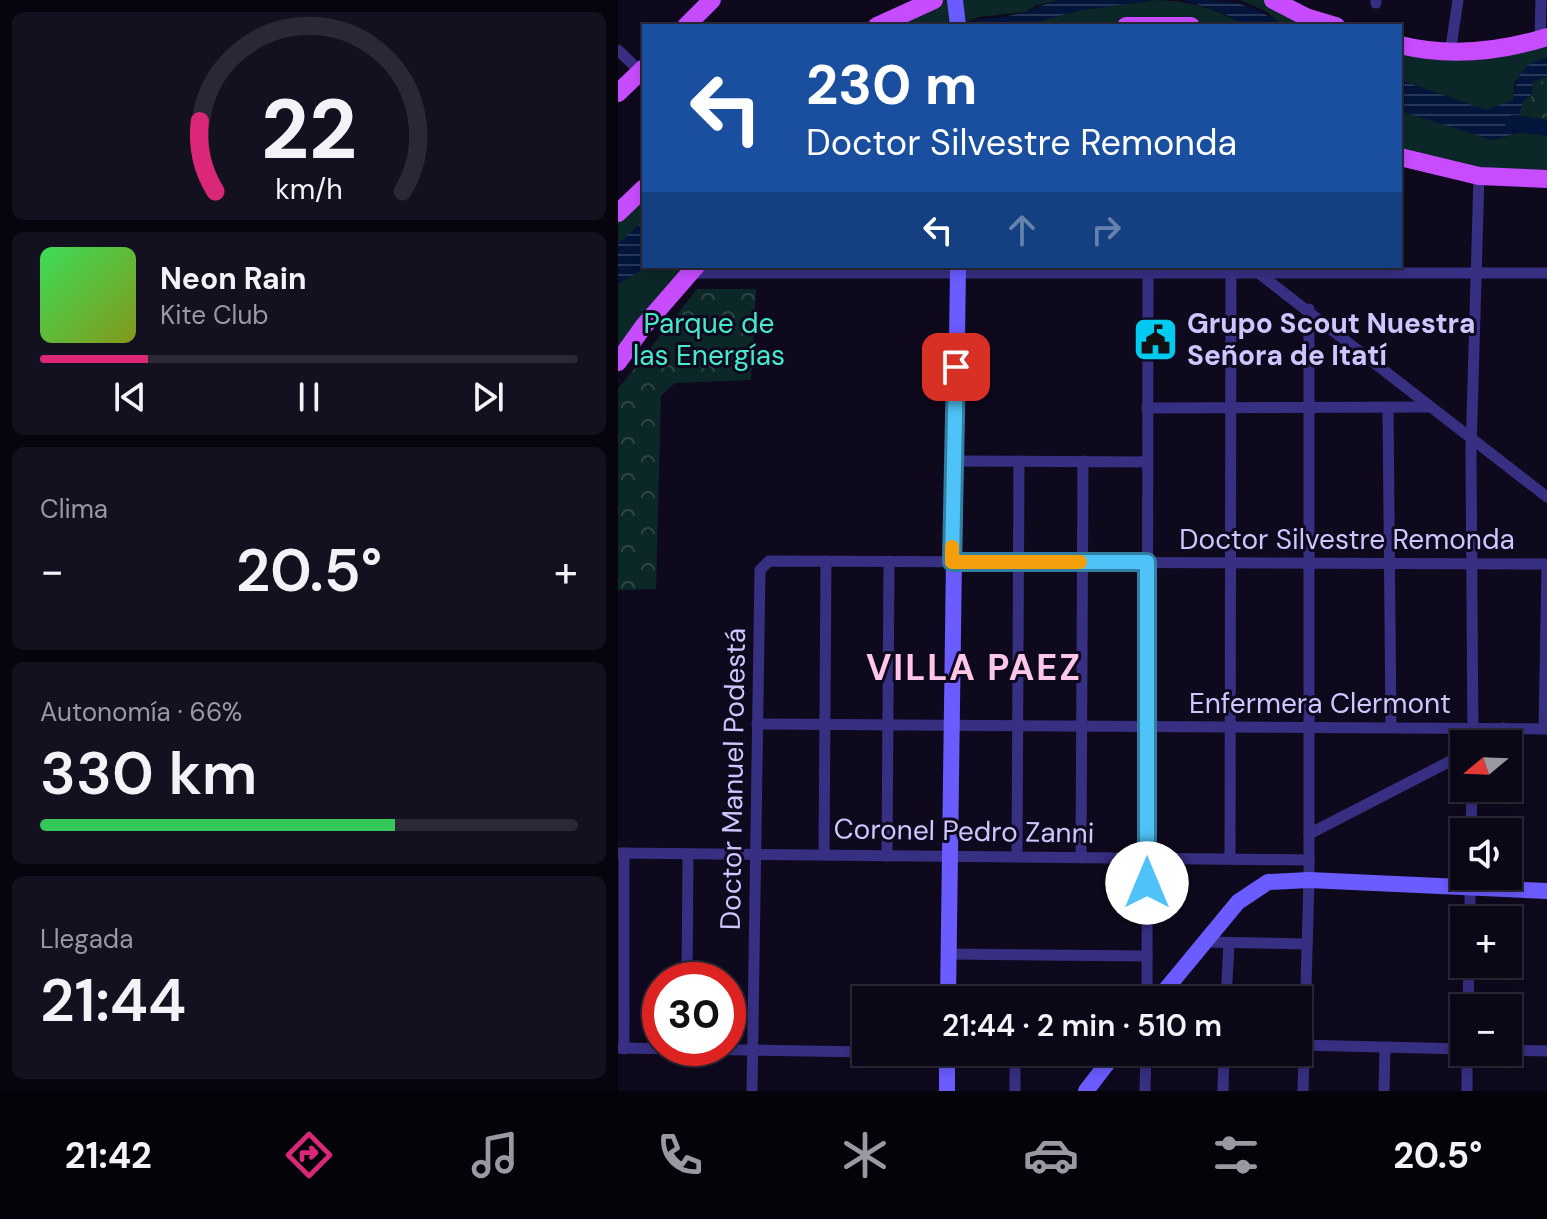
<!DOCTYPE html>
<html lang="es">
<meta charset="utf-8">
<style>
:root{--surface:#0a0716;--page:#13101f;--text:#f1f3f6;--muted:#9999a1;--line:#2a2835;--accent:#db2777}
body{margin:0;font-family:"DM Sans",sans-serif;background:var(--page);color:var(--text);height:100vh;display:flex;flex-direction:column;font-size:30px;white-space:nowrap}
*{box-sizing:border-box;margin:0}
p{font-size:26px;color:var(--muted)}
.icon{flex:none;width:44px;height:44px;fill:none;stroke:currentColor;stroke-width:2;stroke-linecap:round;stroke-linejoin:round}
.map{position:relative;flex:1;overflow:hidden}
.panel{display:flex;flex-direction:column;gap:12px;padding:12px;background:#06040c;width:618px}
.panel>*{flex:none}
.hud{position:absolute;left:24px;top:24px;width:760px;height:244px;border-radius:0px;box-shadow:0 4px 12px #0003,0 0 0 2px var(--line);background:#1a4fa0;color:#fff;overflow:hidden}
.needle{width:52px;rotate:251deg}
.fabs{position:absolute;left:832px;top:730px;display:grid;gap:16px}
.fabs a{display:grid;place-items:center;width:72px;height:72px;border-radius:0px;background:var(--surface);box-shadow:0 4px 12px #0003,0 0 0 2px var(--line);font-size:40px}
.speed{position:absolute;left:24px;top:962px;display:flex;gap:16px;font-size:40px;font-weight:700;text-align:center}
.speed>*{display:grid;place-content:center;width:104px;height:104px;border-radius:50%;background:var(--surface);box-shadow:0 4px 12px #0003,0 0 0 2px var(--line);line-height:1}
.speed .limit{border:12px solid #d22;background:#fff;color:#111}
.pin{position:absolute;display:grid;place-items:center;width:68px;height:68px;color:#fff;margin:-34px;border-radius:16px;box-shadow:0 4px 12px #0006}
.me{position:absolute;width:88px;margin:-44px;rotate:0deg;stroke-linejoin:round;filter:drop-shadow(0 0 6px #0008)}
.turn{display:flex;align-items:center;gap:28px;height:168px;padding:0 32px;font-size:36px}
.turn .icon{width:104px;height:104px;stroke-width:2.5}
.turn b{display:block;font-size:56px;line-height:68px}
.lanes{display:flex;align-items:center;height:76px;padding:0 32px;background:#0003;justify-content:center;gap:40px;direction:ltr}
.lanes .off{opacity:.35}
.big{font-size:60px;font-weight:600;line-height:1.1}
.panel .card{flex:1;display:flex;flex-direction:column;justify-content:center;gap:12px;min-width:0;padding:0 28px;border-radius:12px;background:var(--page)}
.panel .dial{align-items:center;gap:0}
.dial svg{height:208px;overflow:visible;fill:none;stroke:var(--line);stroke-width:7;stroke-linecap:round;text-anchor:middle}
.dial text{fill:var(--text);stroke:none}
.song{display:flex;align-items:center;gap:24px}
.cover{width:96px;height:96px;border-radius:12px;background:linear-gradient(135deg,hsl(130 70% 55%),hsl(70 70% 35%))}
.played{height:8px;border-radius:4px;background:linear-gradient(90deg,var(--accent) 20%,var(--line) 20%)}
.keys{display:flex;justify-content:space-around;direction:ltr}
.heat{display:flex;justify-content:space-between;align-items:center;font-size:44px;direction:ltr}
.charge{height:12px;border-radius:6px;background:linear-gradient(90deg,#34c759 66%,var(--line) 0)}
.trip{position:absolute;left:234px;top:986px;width:460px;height:80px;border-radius:0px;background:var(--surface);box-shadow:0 4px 12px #0003,0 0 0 2px var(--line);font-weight:600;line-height:80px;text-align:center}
.tab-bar{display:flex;height:128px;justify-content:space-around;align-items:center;background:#040309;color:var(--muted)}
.tab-bar .icon{width:56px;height:56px}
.tab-bar .selected{color:var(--accent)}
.tab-bar b{font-size:36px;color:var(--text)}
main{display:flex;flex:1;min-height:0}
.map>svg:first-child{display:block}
</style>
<main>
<section class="panel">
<div class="card dial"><svg viewBox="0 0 100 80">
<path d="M14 69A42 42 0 1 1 86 69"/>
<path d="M14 69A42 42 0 0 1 8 42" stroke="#db2777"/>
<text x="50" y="56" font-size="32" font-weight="700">22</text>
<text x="50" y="72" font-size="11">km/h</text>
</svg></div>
<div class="card">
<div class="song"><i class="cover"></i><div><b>Neon Rain</b><p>Kite Club</p></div></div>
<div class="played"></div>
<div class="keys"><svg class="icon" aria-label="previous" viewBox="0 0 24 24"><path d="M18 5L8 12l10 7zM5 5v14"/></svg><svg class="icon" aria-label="pause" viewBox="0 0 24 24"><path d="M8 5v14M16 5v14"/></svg><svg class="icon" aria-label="next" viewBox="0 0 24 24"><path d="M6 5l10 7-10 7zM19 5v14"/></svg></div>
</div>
<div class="card"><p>Clima</p>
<div class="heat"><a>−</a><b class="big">20.5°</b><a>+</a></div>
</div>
<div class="card"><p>Autonomía · 66%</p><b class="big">330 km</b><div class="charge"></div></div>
<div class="card"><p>Llegada</p><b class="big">21:44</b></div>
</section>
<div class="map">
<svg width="929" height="1091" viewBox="0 0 929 1091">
<defs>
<pattern id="park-crowns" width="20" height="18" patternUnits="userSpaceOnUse" patternTransform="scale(2)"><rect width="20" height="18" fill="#0c2728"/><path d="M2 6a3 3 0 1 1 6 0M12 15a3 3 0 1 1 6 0" fill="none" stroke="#2e4548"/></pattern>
<pattern id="water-rules" width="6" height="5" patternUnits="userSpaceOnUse" patternTransform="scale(2)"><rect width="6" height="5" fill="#04153c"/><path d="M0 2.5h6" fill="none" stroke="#283659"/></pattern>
</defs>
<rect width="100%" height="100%" fill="#0e091d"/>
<g fill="#0c2728">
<path d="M316,0H441L417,6L408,12L361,17L339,26H259Z"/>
<path d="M538,0C571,0 600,10 629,26H404L463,10Z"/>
<path d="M622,0H655L718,26H665L647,11Z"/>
<path d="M929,37V58L923,59L897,81L895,100L868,110L782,80V45L818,53Z"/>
<path d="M929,76V124L919,129L900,116L906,99L913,95L915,82Z"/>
<path d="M782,111L875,140L904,132L929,135V179L782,157Z"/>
<path d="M26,188L24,225L0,244V213Z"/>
<path d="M30,266H78L0,362V284Z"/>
</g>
<g fill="url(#park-crowns)">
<path d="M929,80V117L914,120L906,114L918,84Z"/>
<path d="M79,289H138L133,380L57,383L43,396L38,589L0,590V389Z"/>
</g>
<g fill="url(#water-rules)">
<path d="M441,0H538L463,10L404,26H339C361,17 381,19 404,13C416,10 427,3 441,0Z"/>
<path d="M566,0C609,0 630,0 665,26H629L607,14Z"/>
<path d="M929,58V76L915,82L913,95L906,100L900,116L919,128L929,124V135L903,132L875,140L782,111V80L868,110L895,100C898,78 904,62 929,58Z"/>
<path d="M26,220V266H30L0,284V244Z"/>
</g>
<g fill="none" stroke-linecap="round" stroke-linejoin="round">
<path stroke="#04153c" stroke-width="16" d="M895,123L929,128"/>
<g stroke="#372f82" stroke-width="11">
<path d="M758,3V0"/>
<path d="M922,39L923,0"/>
<path d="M0,50L26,75"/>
<path d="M832,54L840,0"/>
<path d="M72,273H929"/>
<path d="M643,275L929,497"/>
<path d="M529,408L812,407"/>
<path d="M770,408L773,727"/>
<path d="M336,461L529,462"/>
<path d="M139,724L929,729"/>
<path d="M926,729L929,565"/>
<path d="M855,744L853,452L861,176"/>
<path d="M861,744L885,728"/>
<path d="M853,832L854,788"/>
<path d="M691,834L846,754"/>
<path d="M0,853L691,860"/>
<path d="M6,853V1049"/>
<path d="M206,855L208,561"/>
<path d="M269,856L271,561"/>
<path d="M399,857L401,461"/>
<path d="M463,858L465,461"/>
<path d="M612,859L613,266"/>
<path d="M852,920V876"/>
<path d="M586,942L689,944"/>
<path d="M330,954L529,956"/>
<path d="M69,980L70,854"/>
<path d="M529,1000L530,274"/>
<path d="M608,1000L611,943"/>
<path d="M850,1008L851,964"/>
<path d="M681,1045L846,1049"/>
<path d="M0,1048L496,1056"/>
<path d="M890,1050L929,1051"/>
<path d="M134,1091L142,570L151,561L929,564"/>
<path d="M397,1091V1054"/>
<path d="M527,1091L528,1052"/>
<path d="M605,1091L606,1052"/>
<path d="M685,1091L691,880V309"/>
<path d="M766,1091L767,1047"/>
<path d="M849,1091V1052"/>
</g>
<g stroke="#6a5cff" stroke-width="16">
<path d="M337,0L340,26"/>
<path d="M330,1000L340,266"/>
<path d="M539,1000L620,902L650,882L691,880L929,891"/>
<path d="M329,1091V1052"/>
<path d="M468,1091L498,1052"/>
</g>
<g stroke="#c74cff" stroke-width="18">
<path d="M655,0L688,17L718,26"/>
<path d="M68,26L94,0"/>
<path d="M259,26L316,0"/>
<path d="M508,26H573"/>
<path d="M782,45C831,57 881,52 929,37"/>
<path d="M0,93L26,68"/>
<path d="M782,157L861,176L929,179"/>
<path d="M0,213L26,188"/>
<path d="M0,362L25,327L78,266"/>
</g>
</g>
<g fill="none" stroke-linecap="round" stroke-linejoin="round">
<defs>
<path id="route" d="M338,367L334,562H529V883"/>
</defs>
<use href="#route" stroke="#337fa1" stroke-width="20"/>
<use href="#route" stroke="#4fc3f7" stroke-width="14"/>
<path stroke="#f59e0b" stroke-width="14" d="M334,547V562H462"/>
</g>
<defs>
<symbol id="civic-square" viewBox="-11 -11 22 22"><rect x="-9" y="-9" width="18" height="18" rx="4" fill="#00caf0" stroke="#0e091d"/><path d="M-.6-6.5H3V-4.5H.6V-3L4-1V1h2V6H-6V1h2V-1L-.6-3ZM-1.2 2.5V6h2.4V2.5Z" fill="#111"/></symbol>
</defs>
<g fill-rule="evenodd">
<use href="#civic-square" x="512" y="314" width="51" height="51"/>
</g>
<g text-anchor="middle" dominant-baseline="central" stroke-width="6" stroke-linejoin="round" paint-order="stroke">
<g font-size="28" fill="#45ebcc" stroke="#0e091d">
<text x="91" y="323">Parque de<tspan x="91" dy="32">las Energías</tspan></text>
</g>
<g font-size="28" font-weight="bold" fill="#cfc5ff" stroke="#0e091d" text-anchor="start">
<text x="569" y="323">Grupo Scout Nuestra<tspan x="569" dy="32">Señora de Itatí</tspan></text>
</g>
<g font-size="28" fill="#cfc5ff" stroke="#0e091d">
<text x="729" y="539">Doctor Silvestre Remonda</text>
<text x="702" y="703">Enfermera Clermont</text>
<text transform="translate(115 779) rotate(-89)">Doctor Manuel Podestá</text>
<text transform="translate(346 831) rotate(1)">Coronel Pedro Zanni</text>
</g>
<g font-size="36" font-weight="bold" letter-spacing="2" fill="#ffc7e7" stroke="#0e091d">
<text x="356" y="667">VILLA PAEZ</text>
</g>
</g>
</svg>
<div class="fabs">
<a><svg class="needle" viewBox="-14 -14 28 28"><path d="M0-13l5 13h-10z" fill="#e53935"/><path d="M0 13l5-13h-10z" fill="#9999a1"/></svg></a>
<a><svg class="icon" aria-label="sound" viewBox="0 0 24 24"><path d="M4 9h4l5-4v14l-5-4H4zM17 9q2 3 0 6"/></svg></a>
<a>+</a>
<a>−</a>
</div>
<div class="speed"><div class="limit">30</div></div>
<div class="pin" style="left:338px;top:367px;background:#d93025"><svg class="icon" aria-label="arrive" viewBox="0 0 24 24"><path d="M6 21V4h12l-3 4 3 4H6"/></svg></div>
<svg class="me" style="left:529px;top:883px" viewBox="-20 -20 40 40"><circle r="19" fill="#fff"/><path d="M0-13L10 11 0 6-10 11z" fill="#4fc3f7"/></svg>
<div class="trip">21:44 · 2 min · 510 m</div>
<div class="hud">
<div class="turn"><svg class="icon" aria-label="left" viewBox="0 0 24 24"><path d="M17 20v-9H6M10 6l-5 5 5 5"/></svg><div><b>230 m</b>Doctor Silvestre Remonda</div></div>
<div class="lanes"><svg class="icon" aria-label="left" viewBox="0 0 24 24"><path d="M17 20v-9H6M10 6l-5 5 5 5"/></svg><svg class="icon off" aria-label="ahead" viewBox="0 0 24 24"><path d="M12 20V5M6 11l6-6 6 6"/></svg><svg class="icon off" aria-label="right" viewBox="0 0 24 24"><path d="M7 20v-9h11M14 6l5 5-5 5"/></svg></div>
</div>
</div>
</main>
<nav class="tab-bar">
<b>21:42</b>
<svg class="icon selected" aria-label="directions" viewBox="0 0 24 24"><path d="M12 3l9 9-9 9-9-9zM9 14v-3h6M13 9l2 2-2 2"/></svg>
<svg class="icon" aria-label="music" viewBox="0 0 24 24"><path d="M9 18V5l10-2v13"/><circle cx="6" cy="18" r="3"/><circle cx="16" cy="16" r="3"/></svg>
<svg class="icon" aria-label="phone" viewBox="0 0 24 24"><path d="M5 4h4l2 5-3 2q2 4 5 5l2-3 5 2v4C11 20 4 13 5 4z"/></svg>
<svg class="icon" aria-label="climate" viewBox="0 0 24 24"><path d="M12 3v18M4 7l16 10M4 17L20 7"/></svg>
<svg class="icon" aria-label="car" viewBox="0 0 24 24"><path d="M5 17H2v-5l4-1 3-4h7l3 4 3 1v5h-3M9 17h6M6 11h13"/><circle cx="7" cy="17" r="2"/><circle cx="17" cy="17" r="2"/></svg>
<svg class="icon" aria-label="filters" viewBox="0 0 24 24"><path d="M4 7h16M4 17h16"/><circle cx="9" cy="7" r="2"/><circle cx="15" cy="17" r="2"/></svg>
<b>20.5°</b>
</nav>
